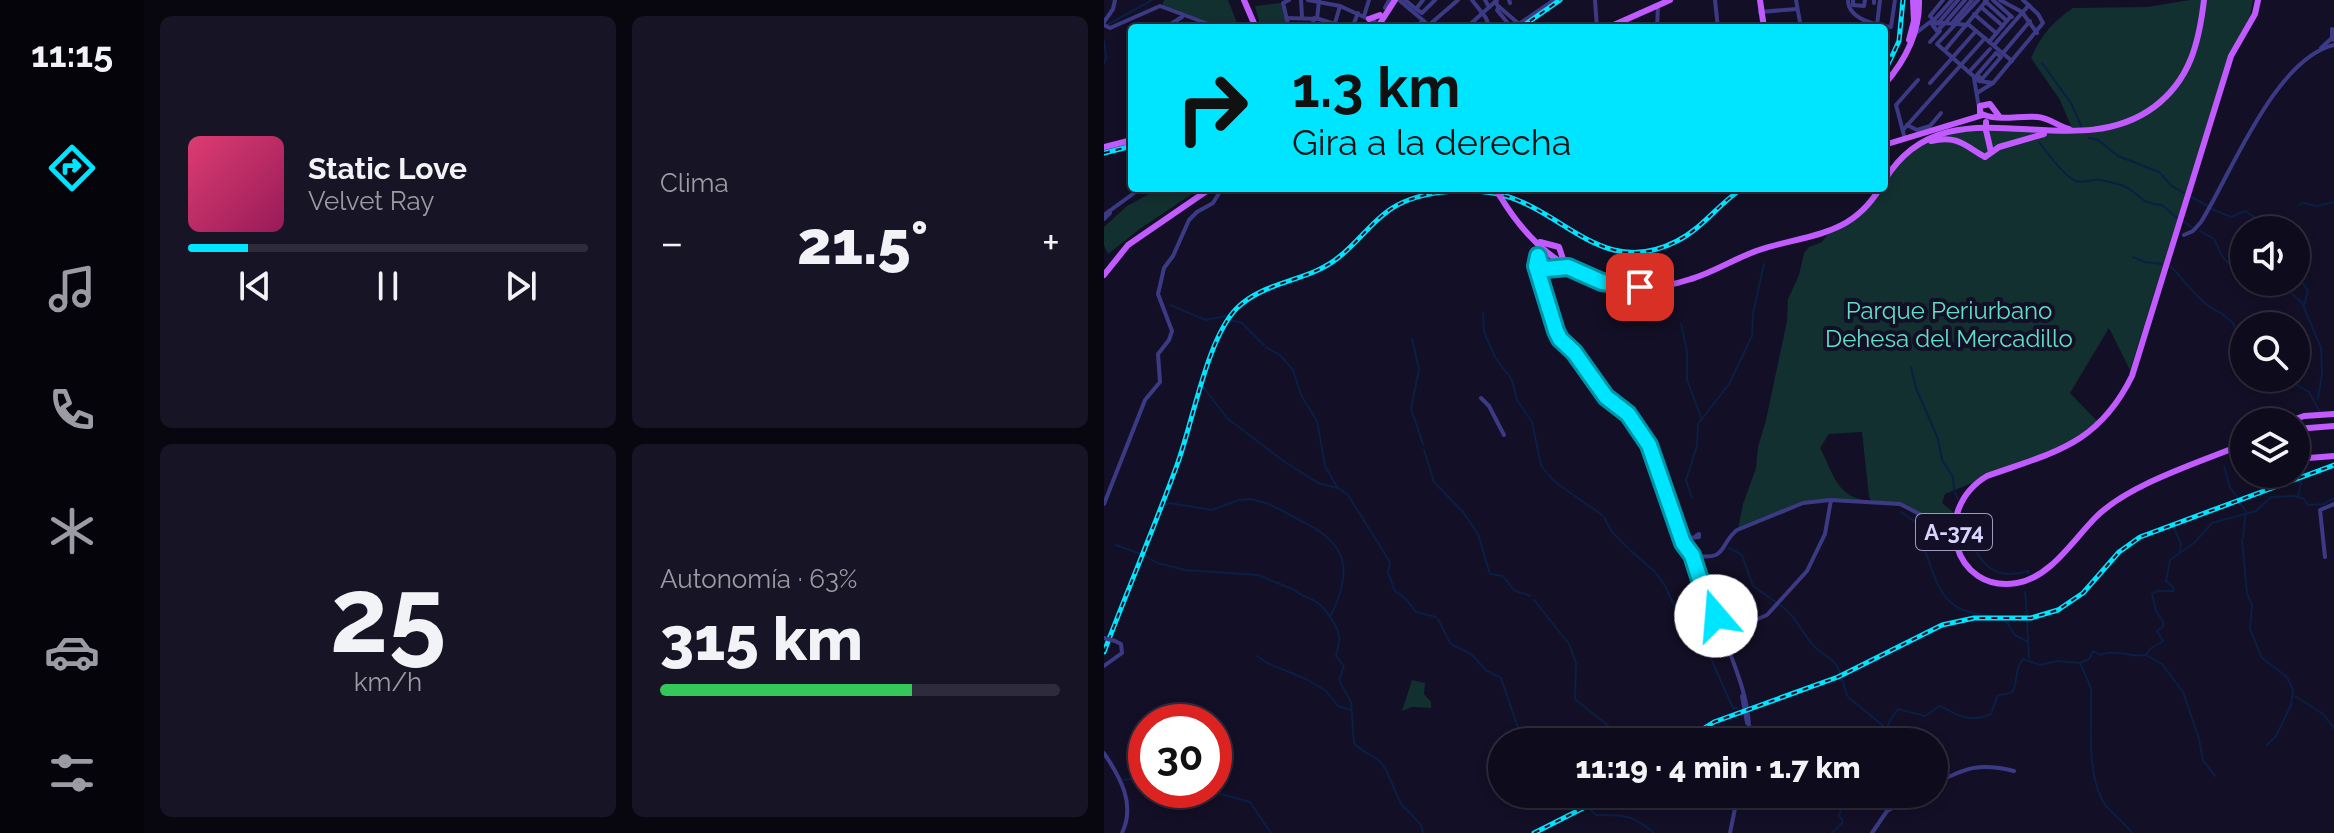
<!DOCTYPE html>
<html lang="es">
<meta charset="utf-8">
<style>
:root{--surface:#0e0b1c;--page:#171425;--text:#f1f3f6;--muted:#9b9ba3;--line:#2e2b3b;--accent:#00e5ff}
body{margin:0;font-family:Raleway,sans-serif;background:var(--page);color:var(--text);height:100vh;display:flex;flex-direction:column;font-size:30px;white-space:nowrap}
*{box-sizing:border-box;margin:0}
p{font-size:26px;color:var(--muted)}
.icon{flex:none;width:44px;height:44px;fill:none;stroke:currentColor;stroke-width:2;stroke-linecap:round;stroke-linejoin:round}
.map{position:relative;flex:1;overflow:hidden}
.panel{display:flex;flex-direction:column;gap:16px;padding:16px;background:#08060f;width:960px}
.panel>*{flex:none}
.guide{position:absolute;left:24px;top:24px;width:760px;height:168px;border-radius:8px;box-shadow:0 4px 12px #0003,0 0 0 2px var(--line);background:#00e5ff;color:#111;overflow:hidden}
.fabs{position:absolute;left:1126px;top:216px;display:grid;gap:16px}
.fabs a{display:grid;place-items:center;width:80px;height:80px;border-radius:50%;background:var(--surface);box-shadow:0 4px 12px #0003,0 0 0 2px var(--line);font-size:40px}
.speed{position:absolute;left:24px;top:704px;display:flex;gap:16px;font-size:40px;font-weight:700;text-align:center}
.speed>*{display:grid;place-content:center;width:104px;height:104px;border-radius:50%;background:var(--surface);box-shadow:0 4px 12px #0003,0 0 0 2px var(--line);line-height:1}
.speed .limit{border:12px solid #d22;background:#fff;color:#111}
.pin{position:absolute;display:grid;place-items:center;width:68px;height:68px;color:#fff;margin:-34px;border-radius:16px;box-shadow:0 4px 12px #0006}
.me{position:absolute;width:88px;margin:-44px;rotate:342deg;stroke-linejoin:round;filter:drop-shadow(0 0 6px #0008)}
.turn{display:flex;align-items:center;gap:28px;height:168px;padding:0 32px;font-size:36px}
.turn .icon{width:104px;height:104px;stroke-width:2.5}
.turn b{display:block;font-size:56px;line-height:68px}
.big{font-size:60px;font-weight:800;line-height:1.1}
.panel .tile{flex:1;display:flex;flex-direction:column;justify-content:center;gap:12px;min-width:0;padding:0 28px;border-radius:12px;background:var(--page)}
.panel .dial{align-items:center;gap:0}
.dial b{font-size:104px;line-height:1}
.song{display:flex;align-items:center;gap:24px}
.cover{width:96px;height:96px;border-radius:12px;background:linear-gradient(135deg,hsl(340 70% 55%),hsl(330 70% 35%))}
.played{height:8px;border-radius:4px;background:linear-gradient(90deg,var(--accent) 15%,var(--line) 15%)}
.keys{display:flex;justify-content:space-around;direction:ltr}
.heat{display:flex;justify-content:space-between;align-items:center;font-size:44px;direction:ltr}
.charge{height:12px;border-radius:6px;background:linear-gradient(90deg,#34c759 63%,var(--line) 0)}
.panel .tiles{flex:1;display:grid;gap:16px;grid-template-columns:repeat(2,1fr)}
.trip{position:absolute;left:384px;top:728px;width:460px;height:80px;border-radius:40px;background:var(--surface);box-shadow:0 4px 12px #0003,0 0 0 2px var(--line);font-weight:800;line-height:80px;text-align:center}
main{display:flex;flex:1;min-height:0}
.menu{display:flex;flex-direction:column;width:144px;justify-content:space-around;align-items:center;background:#06040b;color:var(--muted)}
.menu .icon{width:56px;height:56px}
.menu .current{color:var(--accent)}
.menu b{font-size:36px;color:var(--text)}
.map>svg:first-child{display:block}
</style>
<main>
<nav class="menu">
<b>11:15</b>
<svg class="icon current" aria-label="directions" viewBox="0 0 24 24"><path d="M12 3l9 9-9 9-9-9zM9 14v-3h6M13 9l2 2-2 2"/></svg>
<svg class="icon" aria-label="music" viewBox="0 0 24 24"><path d="M9 18V5l10-2v13"/><circle cx="6" cy="18" r="3"/><circle cx="16" cy="16" r="3"/></svg>
<svg class="icon" aria-label="phone" viewBox="0 0 24 24"><path d="M5 4h4l2 5-3 2q2 4 5 5l2-3 5 2v4C11 20 4 13 5 4z"/></svg>
<svg class="icon" aria-label="climate" viewBox="0 0 24 24"><path d="M12 3v18M4 7l16 10M4 17L20 7"/></svg>
<svg class="icon" aria-label="car" viewBox="0 0 24 24"><path d="M5 17H2v-5l4-1 3-4h7l3 4 3 1v5h-3M9 17h6M6 11h13"/><circle cx="7" cy="17" r="2"/><circle cx="17" cy="17" r="2"/></svg>
<svg class="icon" aria-label="filters" viewBox="0 0 24 24"><path d="M4 7h16M4 17h16"/><circle cx="9" cy="7" r="2"/><circle cx="15" cy="17" r="2"/></svg>
</nav>
<section class="panel">
<div class="tiles">
<div class="tile">
<div class="song"><i class="cover"></i><div><b>Static Love</b><p>Velvet Ray</p></div></div>
<div class="played"></div>
<div class="keys"><svg class="icon" aria-label="previous" viewBox="0 0 24 24"><path d="M18 5L8 12l10 7zM5 5v14"/></svg><svg class="icon" aria-label="pause" viewBox="0 0 24 24"><path d="M8 5v14M16 5v14"/></svg><svg class="icon" aria-label="next" viewBox="0 0 24 24"><path d="M6 5l10 7-10 7zM19 5v14"/></svg></div>
</div>
<div class="tile"><p>Clima</p>
<div class="heat"><a>−</a><b class="big">21.5°</b><a>+</a></div>
</div>
<div class="tile dial"><b>25</b><p>km/h</p></div>
<div class="tile"><p>Autonomía · 63%</p><b class="big">315 km</b><div class="charge"></div></div>
</div>
</section>
<div class="map">
<svg width="1230" height="833" viewBox="0 0 1230 833">
<rect width="100%" height="100%" fill="#130f26"/>
<g fill="#12302f">
<path d="M60,0H124L135,28C108,28 83,16 58,7Z"/>
<path d="M1086,0H1149L1146,16L1124,57L1026,370L1005,328L966,393L993,421L966,443L841,494L838,503L849,512L848,520C816,527 824,513 801,506C791,503 779,504 769,504L765,497L758,432L725,434L716,448C728,470 732,495 759,500L730,501L727,504L724,501H699L634,529L639,504L652,468L654,447L662,420L683,321L684,299L695,275L700,253L705,247L718,242L723,235L740,227L780,188V184C788,174 795,162 804,154C846,116 918,131 970,133L956,100L927,58C936,37 949,21 969,8L1043,7Z"/>
<path d="M177,3L183,28H157L151,6Z"/>
<path d="M56,188H97L37,228L4,254L0,245V227L23,206Z"/>
<path d="M308,680L321,683L320,694L327,702V708L308,707L298,711Z"/>
</g>
<g fill="none" stroke-linecap="round" stroke-linejoin="round">
<g stroke="#0a1f44" stroke-width="2">
<path d="M1,26L48,0"/>
<path d="M0,40L2,58L0,63"/>
<path d="M938,63L967,103L978,128"/>
<path d="M985,138L994,140L1014,156L1055,172L1068,186L1080,193"/>
<path d="M935,142C942,151 961,178 972,181C980,184 988,178 996,180C1003,181 1013,184 1020,186C1037,194 1034,203 1058,205L1073,218"/>
<path d="M1087,197L1104,206"/>
<path d="M1200,203L1213,206L1230,202"/>
<path d="M1195,205L1198,203"/>
<path d="M1108,209L1127,217L1141,211L1156,221L1170,225L1173,230"/>
<path d="M1079,221L1089,228"/>
<path d="M1096,231L1110,239C1119,256 1117,265 1140,266"/>
<path d="M1029,257L1041,262L1059,264"/>
<path d="M1066,266C1083,282 1095,304 1117,313"/>
<path d="M1192,267L1195,278"/>
<path d="M1195,279L1204,290L1200,306"/>
<path d="M1175,282L1198,303L1217,348L1218,374L1214,398"/>
<path d="M66,305L102,320L122,316"/>
<path d="M379,313L380,332L391,357L408,380L413,400L428,422L437,465L442,472"/>
<path d="M1118,314L1129,323L1135,340L1140,344"/>
<path d="M127,320L138,323L160,345"/>
<path d="M577,324L583,351V380L597,417"/>
<path d="M308,339L315,369L307,409L319,444"/>
<path d="M162,347L177,356L189,370L197,395L213,421L221,466L233,487L244,495L286,562L284,573L291,591L301,598L312,612L332,617"/>
<path d="M807,367L812,388L834,439L838,460L849,477L850,490"/>
<path d="M1181,378L1205,392L1216,412"/>
<path d="M94,386L96,387"/>
<path d="M100,388L123,418L178,460L214,483L233,488"/>
<path d="M320,450L330,482L359,512L374,534L386,574L399,576L410,590L417,593"/>
<path d="M1120,466L1126,488L1134,498"/>
<path d="M1196,473L1197,476"/>
<path d="M444,474L451,482L498,515"/>
<path d="M851,493L854,499"/>
<path d="M1194,497L1198,478"/>
<path d="M588,498L582,480L593,446L594,424L625,384L648,336L649,313L660,264"/>
<path d="M1135,501L1143,513"/>
<path d="M54,508H55"/>
<path d="M58,509L65,503L108,510L135,500L147,499L165,504L194,519"/>
<path d="M797,512L813,523C815,542 819,543 824,559C839,604 848,612 894,617"/>
<path d="M859,513C866,548 881,585 924,571V573"/>
<path d="M500,517L508,532L524,548"/>
<path d="M195,520C244,542 250,570 226,617"/>
<path d="M1068,525L1077,543L1076,551"/>
<path d="M1139,538L1141,516"/>
<path d="M1138,540L1143,593L1148,605L1146,629L1158,658L1183,677L1189,690L1187,705L1172,736L1163,745"/>
<path d="M12,545L37,554"/>
<path d="M625,548L638,555L649,586L673,603"/>
<path d="M526,550L551,572L560,584L570,605L595,630"/>
<path d="M40,555L53,563L81,570L154,575L188,589"/>
<path d="M190,589C196,596 199,595 207,599C219,604 233,624 235,636C236,643 233,650 232,656L240,666L235,680L247,702L250,743C260,755 275,755 281,769"/>
<path d="M921,592L923,617"/>
<path d="M419,593L426,596"/>
<path d="M430,600L465,644L472,663L471,699L517,736L530,739L546,737L564,742"/>
<path d="M676,605C692,616 697,632 710,646C719,656 733,659 736,674"/>
<path d="M334,619L346,643"/>
<path d="M894,619L902,621L906,627"/>
<path d="M923,619L925,658"/>
<path d="M907,629L911,635L924,642"/>
<path d="M597,632L603,649"/>
<path d="M347,644L367,654L383,671L397,678L415,731L421,742"/>
<path d="M604,652L629,708H634"/>
<path d="M153,656L163,663L204,680L222,691L234,706L247,710"/>
<path d="M1044,656L1058,664L1079,692L1095,739L1099,760L1111,776"/>
<path d="M976,663L987,688V699"/>
<path d="M737,676L743,695"/>
<path d="M1191,696L1219,714L1230,728"/>
<path d="M744,697L783,729"/>
<path d="M987,701C987,733 984,771 998,800C1005,813 1020,821 1028,833"/>
<path d="M652,726L675,742"/>
<path d="M780,742L785,722L794,709L821,716L836,706C854,716 866,723 887,714L894,695C899,694 904,695 908,692C914,686 910,668 919,659L936,665L953,661L976,663L985,659L989,651L996,655C1010,648 1026,658 1042,655L1046,649L1059,641L1053,631L1059,627V621L1052,611L1048,594L1053,591H1070L1069,587L1062,581L1066,560L1090,543L1108,523L1152,511L1167,497L1191,496L1200,499L1204,505L1220,504L1230,498"/>
<path d="M282,770L297,804L307,814"/>
<path d="M20,780L42,776"/>
<path d="M102,790L146,802L167,833"/>
<path d="M472,794L483,803"/>
<path d="M485,808L492,815C520,815 528,814 550,833"/>
<path d="M308,815L317,825L319,833"/>
<path d="M728,833L739,822L735,815L739,805L737,794"/>
</g>
<g stroke="#3d3a85" stroke-width="4">
<path d="M197,0L198,17"/>
<path d="M204,0L236,6L271,22"/>
<path d="M295,0L328,28"/>
<path d="M301,0L312,9"/>
<path d="M319,0L312,9L318,13L331,0"/>
<path d="M368,0L382,18L386,28"/>
<path d="M381,0L385,7"/>
<path d="M392,0L393,5L415,24L450,0"/>
<path d="M405,0L406,3"/>
<path d="M491,0L493,28"/>
<path d="M611,0L614,28"/>
<path d="M692,0L697,28"/>
<path d="M744,0C744,19 771,25 787,27L791,0"/>
<path d="M749,0V5L760,6L761,0"/>
<path d="M874,0L833,44L875,81L889,83"/>
<path d="M889,0L908,17"/>
<path d="M896,0L918,12L933,33"/>
<path d="M881,1L903,21"/>
<path d="M770,3V0"/>
<path d="M395,7L393,10L407,27"/>
<path d="M877,7L899,26"/>
<path d="M281,8L285,0"/>
<path d="M656,12L693,9"/>
<path d="M870,14L892,33"/>
<path d="M260,16L265,0"/>
<path d="M182,18L215,19L243,28"/>
<path d="M213,19L215,1"/>
<path d="M830,20L848,0"/>
<path d="M0,22L9,9L11,0"/>
<path d="M831,22L826,16L839,0"/>
<path d="M835,22L854,0"/>
<path d="M849,22L868,0"/>
<path d="M231,23L236,6"/>
<path d="M827,23H828L840,24L833,31Z"/>
<path d="M841,23L861,0"/>
<path d="M0,25L6,28L56,6L115,28"/>
<path d="M325,25L354,0"/>
<path d="M773,25L776,0"/>
<path d="M60,28L78,17"/>
<path d="M185,28L179,3L185,0"/>
<path d="M208,28L210,18"/>
<path d="M248,28L254,13"/>
<path d="M312,28L319,20"/>
<path d="M362,28L393,0"/>
<path d="M376,28L383,22"/>
<path d="M553,28L554,6"/>
<path d="M812,33L826,22L865,25L908,61"/>
<path d="M1228,39V29"/>
<path d="M826,42L836,31"/>
<path d="M885,42L907,16"/>
<path d="M890,45L925,5"/>
<path d="M1217,48L1228,38L1230,40"/>
<path d="M841,50L883,0"/>
<path d="M892,53L897,57L878,79L873,75Z"/>
<path d="M899,53L926,21"/>
<path d="M865,72L886,49"/>
<path d="M870,78L875,108"/>
<path d="M826,83L872,31"/>
<path d="M873,93L889,83L939,23L934,14L919,0"/>
<path d="M803,125L813,130L826,126L837,113"/>
<path d="M799,130L881,38"/>
<path d="M801,139L792,105L814,80"/>
<path d="M0,215L37,188"/>
<path d="M0,219L6,213L5,211"/>
<path d="M1080,235L1089,231L1097,222C1128,172 1171,59 1230,45"/>
<path d="M434,256L432,266L452,331L456,339L470,352L502,397L524,414L545,445L579,543L588,555L596,580L608,585C609,593 606,601 609,610C622,646 651,703 644,742"/>
<path d="M377,398L385,406L400,435"/>
<path d="M0,504L41,400L56,382L54,354L65,340L68,331L54,294L60,268L69,256L85,220L93,212L109,203L117,190"/>
<path d="M579,543L585,538L595,537V534L592,536"/>
<path d="M588,555C625,562 614,545 633,530L699,503L726,500"/>
<path d="M1221,557L1216,510L1230,504"/>
<path d="M619,637L624,632L663,615L703,571L721,534L727,500L796,504L835,524L850,518"/>
<path d="M0,666L18,653L17,644L11,641"/>
<path d="M638,696L643,723"/>
<path d="M611,735L645,737"/>
<path d="M0,753C16,777 32,804 18,833"/>
<path d="M830,784C861,768 876,762 910,771"/>
<path d="M626,833L634,794"/>
<path d="M768,833L783,811L814,794"/>
</g>
<g stroke="#c25bff" stroke-width="6">
<path d="M140,0L152,28"/>
<path d="M656,0L660,28"/>
<path d="M265,19L276,15"/>
<path d="M273,28L291,0"/>
<path d="M503,28L566,0"/>
<path d="M805,40L810,21L809,0"/>
<path d="M780,85C801,61 816,33 815,0"/>
<path d="M895,116L886,104L876,106V113C891,122 917,115 934,117C945,118 954,126 965,129"/>
<path d="M882,130L887,152"/>
<path d="M827,141C854,135 861,146 881,157L895,147L940,134"/>
<path d="M780,145L879,115"/>
<path d="M0,147L28,140"/>
<path d="M780,181C843,76 965,170 1050,107C1086,80 1095,43 1100,0"/>
<path d="M116,188L117,190"/>
<path d="M396,196C437,265 506,306 587,279C611,272 631,258 655,250C703,234 746,238 776,188"/>
<path d="M436,242L455,247L461,265"/>
<path d="M430,250L440,268L460,267"/>
<path d="M0,275L24,245L107,188"/>
<path d="M1183,422L1200,416L1230,414"/>
<path d="M1192,429L1230,426"/>
<path d="M1140,444C1096,462 1025,484 992,517C969,540 947,577 913,583C850,594 826,510 883,476C950,452 994,445 1028,376L1127,56L1151,14L1154,0"/>
<path d="M1192,459L1230,456"/>
</g>
<defs>
<g id="rail">
<path d="M416,28L456,0"/>
<path d="M780,73L795,41L799,0"/>
<path d="M0,153L28,146"/>
<path d="M0,652C24,589 50,528 73,465C89,422 103,338 133,308C162,280 205,282 235,257C253,243 266,224 284,211C311,191 357,188 389,193C458,205 496,281 573,241C599,228 615,203 639,188"/>
<path d="M578,742L610,722L734,677L838,625L870,618H927L954,610L979,593L1015,552L1036,537L1230,465"/>
<path d="M430,833L507,794"/>
</g>
</defs>
<use href="#rail" stroke="#00e5ff" stroke-width="5"/>
<use href="#rail" stroke="#130f26" stroke-width="2" stroke-dasharray="6" stroke-linecap="butt"/>
<path stroke="#3d3a85" stroke-width="4" d="M0,638L11,641"/>
<g stroke="#c25bff" stroke-width="6">
<path d="M882,130V122"/>
<path d="M393,192L396,196"/>
</g>
</g>
<g fill="none" stroke-linecap="round" stroke-linejoin="round">
<defs>
<path id="route" d="M536,287L498,282L464,267L442,269L437,267L434,256L432,266L452,331L456,339L470,352L502,397L524,414L545,445L579,543L588,555L596,580L608,587L607,603L612,616"/>
</defs>
<use href="#route" stroke="#0095a6" stroke-width="20"/>
<use href="#route" stroke="#00e5ff" stroke-width="14"/>
</g>
<g text-anchor="middle" dominant-baseline="central" stroke-width="8" stroke-linejoin="round" paint-order="stroke">
<rect fill="#130f26" stroke="#9e99be" stroke-width="2" x="812" y="514" width="76" height="36" rx="6"/>
<g font-size="22" font-weight="bold" fill="#d9d4ff">
<text x="850" y="532">A-374</text>
</g>
<g font-size="24" fill="#5fe0c0" stroke="#130f26">
<text x="845" y="310">Parque Periurbano<tspan x="845" dy="28">Dehesa del Mercadillo</tspan></text>
</g>
</g>
</svg>
<div class="fabs">
<a><svg class="icon" aria-label="sound" viewBox="0 0 24 24"><path d="M4 9h4l5-4v14l-5-4H4zM17 9q2 3 0 6"/></svg></a>
<a><svg class="icon" aria-label="search" viewBox="0 0 24 24"><circle cx="10" cy="10" r="6"/><path d="M15 15l6 6"/></svg></a>
<a><svg class="icon" aria-label="layers" viewBox="0 0 24 24"><path d="M12 4l9 5-9 5-9-5zM3 14l9 5 9-5"/></svg></a>
</div>
<div class="speed"><div class="limit">30</div></div>
<div class="pin" style="left:536px;top:287px;background:#d93025"><svg class="icon" aria-label="arrive" viewBox="0 0 24 24"><path d="M6 21V4h12l-3 4 3 4H6"/></svg></div>
<svg class="me" style="left:612px;top:616px" viewBox="-20 -20 40 40"><circle r="19" fill="#fff"/><path d="M0-13L10 11 0 6-10 11z" fill="#00e5ff"/></svg>
<div class="trip">11:19 · 4 min · 1.7 km</div>
<div class="guide">
<div class="turn"><svg class="icon" aria-label="right" viewBox="0 0 24 24"><path d="M7 20v-9h11M14 6l5 5-5 5"/></svg><div><b>1.3 km</b>Gira a la derecha</div></div>
</div>
</div>
</main>
